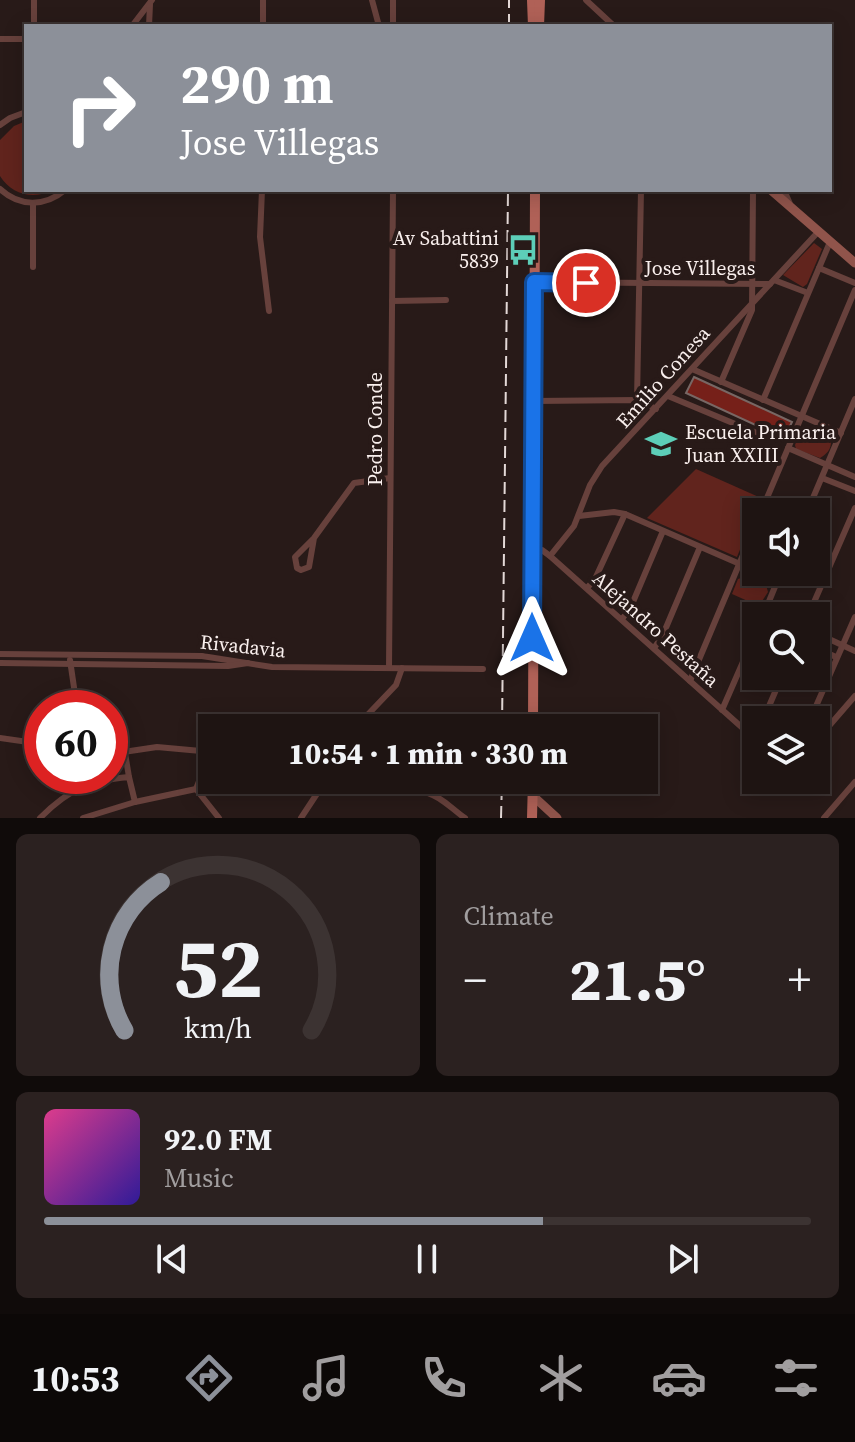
<!DOCTYPE html>
<meta charset="utf-8">
<style>
:root{--surface:#1e1412;--page:#2b2120;--text:#f1f3f6;--muted:#a19e9f;--line:#3c3332;--accent:#8c9099}
body{margin:0;font-family:"Source Serif 4",serif;background:var(--page);color:var(--text);height:100vh;display:flex;flex-direction:column;font-size:30px;white-space:nowrap}
*{box-sizing:border-box;margin:0}
p{font-size:26px;color:var(--muted)}
.icon{flex:none;width:44px;height:44px;fill:none;stroke:currentColor;stroke-width:2;stroke-linecap:round;stroke-linejoin:round}
.map{position:relative;height:818px;overflow:hidden}
.sheet{display:flex;flex-direction:column;gap:16px;padding:16px;background:#100b0a;flex:1}
.sheet>*{flex:none}
.guide{position:absolute;left:24px;top:24px;width:808px;height:168px;border-radius:0px;box-shadow:0 4px 20px #0003,0 0 0 2px var(--line);background:#8c9099;color:#fff;overflow:hidden}
.controls{position:absolute;left:742px;top:498px;display:grid;gap:16px}
.controls a{display:grid;place-items:center;width:88px;height:88px;border-radius:0px;background:var(--surface);box-shadow:0 4px 20px #0003,0 0 0 2px var(--line);font-size:40px}
.speed{position:absolute;left:24px;top:690px;display:flex;gap:16px;font-size:40px;font-weight:700;text-align:center}
.speed>*{display:grid;place-content:center;width:104px;height:104px;border-radius:50%;background:var(--surface);box-shadow:0 4px 20px #0003,0 0 0 2px var(--line);line-height:1}
.speed .limit{border:12px solid #d22;background:#fff;color:#111}
.pin{position:absolute;display:grid;place-items:center;width:68px;height:68px;color:#fff;margin:-34px;border:4px solid #fff;border-radius:50%;box-shadow:0 2px 8px #0007}
.me{position:absolute;width:88px;margin:-44px;rotate:0deg;stroke-linejoin:round;filter:drop-shadow(0 0 6px #0008)}
.turn{display:flex;align-items:center;gap:28px;height:168px;padding:0 24px;font-size:36px}
.turn .icon{width:104px;height:104px;stroke-width:2.5}
.turn b{display:block;font-size:56px;line-height:68px}
.big{font-size:60px;font-weight:800;line-height:1.1}
.sheet .card{flex:1;display:flex;flex-direction:column;justify-content:center;gap:12px;min-width:0;padding:0 28px;border-radius:12px;background:var(--page)}
.sheet .dial{align-items:center;gap:0}
.dial svg{height:208px;overflow:visible;fill:none;stroke:var(--line);stroke-width:7;stroke-linecap:round;text-anchor:middle}
.dial text{fill:var(--text);stroke:none}
.song{display:flex;align-items:center;gap:24px}
.cover{width:96px;height:96px;border-radius:12px;background:linear-gradient(135deg,hsl(330 70% 55%),hsl(250 70% 35%))}
.played{height:8px;border-radius:4px;background:linear-gradient(90deg,var(--accent) 65%,var(--line) 65%)}
.keys{display:flex;justify-content:space-around;direction:ltr}
.heat{display:flex;justify-content:space-between;align-items:center;font-size:44px;direction:ltr}
.sheet .tiles{flex:1;display:grid;gap:16px;grid-template-columns:1fr 1fr}
.card:last-child{grid-column:span 2}
.trip{position:absolute;left:198px;top:714px;width:460px;height:80px;border-radius:0px;background:var(--surface);box-shadow:0 4px 20px #0003,0 0 0 2px var(--line);font-weight:800;line-height:80px;text-align:center}
.tab-bar{display:flex;height:128px;justify-content:space-around;align-items:center;background:#0c0807;color:var(--muted)}
.tab-bar .icon{width:56px;height:56px}
.tab-bar .selected{color:var(--accent)}
.tab-bar b{font-size:36px;color:var(--text)}
.map>svg:first-child{display:block}
</style>
<div class="map">
<svg width="855" height="818" viewBox="0 0 855 818">
<rect width="100%" height="100%" fill="#281a18"/>
<g fill="#61241d">
<path d="M26,121V190H53C33,200 12,195 0,176V140L14,126Z"/>
<path d="M814,243L822,249L807,284L803,287L783,275Z"/>
<path d="M807,426L830,436C833,446 829,453 820,458L796,449L795,445L802,428Z"/>
<path d="M696,469L761,498L737,557L647,518Z"/>
<path d="M744,577L766,585L768,592L759,606L732,594L738,579Z"/>
</g>
<path fill="#762019" stroke="#786764" stroke-width="2" d="M694,377L792,422L784,438L686,393Z"/>
<g fill="none" stroke-linecap="round" stroke-linejoin="round">
<g stroke="#67413c" stroke-width="6">
<path d="M372,0L379,26"/>
<path d="M586,0L614,26"/>
<path d="M34,26V0"/>
<path d="M132,26L152,0"/>
<path d="M149,26L150,4"/>
<path d="M263,26V0"/>
<path d="M393,26V0"/>
<path d="M0,39H26"/>
<path d="M0,125L10,118L26,112"/>
<path d="M0,189C19,207 45,207 65,190"/>
<path d="M262,190L260,237L269,311"/>
<path d="M784,190L790,204"/>
<path d="M33,267V203"/>
<path d="M819,268L855,283"/>
<path d="M774,280L808,293"/>
<path d="M534,282L770,284"/>
<path d="M392,301L446,300"/>
<path d="M692,369L841,433"/>
<path d="M721,382L752,310L753,190"/>
<path d="M668,396L771,439"/>
<path d="M637,400L641,190"/>
<path d="M763,400L830,242"/>
<path d="M534,401L637,400L656,409"/>
<path d="M788,448L855,477"/>
<path d="M822,478L855,491"/>
<path d="M761,512L855,290"/>
<path d="M807,512L855,399"/>
<path d="M579,516L614,512L625,514L756,571"/>
<path d="M314,538L309,567L301,570L297,568L295,557L314,538L354,483L390,478"/>
<path d="M532,549L542,550L550,556L756,740"/>
<path d="M550,556L574,526L590,485L602,466L818,232"/>
<path d="M759,572L778,581"/>
<path d="M587,588L595,579L625,514"/>
<path d="M763,616L781,572"/>
<path d="M808,616L855,508"/>
<path d="M622,619L630,609L663,531"/>
<path d="M816,633L855,651"/>
<path d="M654,648L662,637L700,547"/>
<path d="M816,648L836,657"/>
<path d="M0,654L202,656L272,667L483,669"/>
<path d="M70,660L77,708"/>
<path d="M0,663L228,666L248,663"/>
<path d="M389,668L393,190"/>
<path d="M690,681L756,524"/>
<path d="M722,710L756,632"/>
<path d="M763,720L782,676"/>
<path d="M810,720L855,617"/>
<path d="M355,728L396,685L402,668"/>
<path d="M0,738L42,744"/>
<path d="M816,741L855,696"/>
<path d="M201,751L203,717"/>
<path d="M125,753L129,777"/>
<path d="M110,754L157,747L201,751L205,756L212,759"/>
<path d="M208,758L196,789L219,818"/>
<path d="M365,780C385,789 407,787 428,793C442,797 453,810 465,818"/>
<path d="M40,818C69,789 88,781 129,777L135,802"/>
<path d="M83,818L135,802L196,789"/>
<path d="M301,818L326,780"/>
<path d="M824,818L855,782"/>
</g>
<g stroke="#90544b" stroke-width="9">
<path d="M771,190L855,263"/>
<path d="M533,796L557,818"/>
</g>
<g stroke="#b06157" stroke-width="10">
<path d="M532,0L533,26"/>
<path d="M539,26L540,0"/>
<path d="M533,728L535,190"/>
<path d="M532,818L533,780"/>
</g>
<g stroke="#e4d9d7" stroke-width="2" stroke-dasharray="12 6" stroke-linecap="butt">
<path d="M509,26V0"/>
<path d="M502,728L508,190"/>
<path d="M501,818L502,780"/>
</g>
</g>
<g fill="none" stroke-linecap="round" stroke-linejoin="round">
<defs>
<path id="route" d="M532,638L534,282L586,283"/>
</defs>
<use href="#route" stroke="#114b97" stroke-width="20"/>
<use href="#route" stroke="#1a73e8" stroke-width="14"/>
</g>
<defs>
<symbol id="bus-bare" viewBox="-9 -9 18 18"><path d="M-5-6H5V4H4V6H2V4H-2V6H-4V4H-5ZM-3.5-4V0h7V-4ZM-3.5 1.2v1.5H-2V1.2ZM2 1.2v1.5H3.5V1.2Z" fill="#5dceb8" stroke="#281a18" stroke-width="2.5" paint-order="stroke"/></symbol>
<symbol id="school-bare" viewBox="-9 -9 18 18"><path d="M0-5L7-2L0 1L-7-2ZM-4 1L0 2.5L4 1V4Q0 6-4 4Z" fill="#5dceb8" stroke="#281a18" stroke-width="2.5" paint-order="stroke"/></symbol>
</defs>
<g fill-rule="evenodd">
<use href="#bus-bare" x="501" y="228" width="44" height="44"/>
<use href="#school-bare" x="639" y="422" width="44" height="44"/>
</g>
<g text-anchor="middle" dominant-baseline="central" stroke-width="8" stroke-linejoin="round" paint-order="stroke">
<g font-size="20" fill="#f9efed" stroke="#281a18" text-anchor="end">
<text x="499" y="238">Av Sabattini<tspan x="499" dy="23">5839</tspan></text>
<text x="685" y="432" text-anchor="start">Escuela Primaria<tspan x="685" dy="23">Juan XXIII</tspan></text>
</g>
<g font-size="20" fill="#f9efed" stroke="#281a18">
<text x="700" y="268">Jose Villegas</text>
<text transform="translate(663 377) rotate(-48)">Emilio Conesa</text>
<text transform="translate(375 429) rotate(-90)">Pedro Conde</text>
<text transform="translate(656 629) rotate(42)">Alejandro Pestaña</text>
<text transform="translate(243 646) rotate(6)">Rivadavia</text>
</g>
</g>
</svg>
<div class="controls">
<a><svg class="icon" aria-label="sound" viewBox="0 0 24 24"><path d="M4 9h4l5-4v14l-5-4H4zM17 9q2 3 0 6"/></svg></a>
<a><svg class="icon" aria-label="search" viewBox="0 0 24 24"><circle cx="10" cy="10" r="6"/><path d="M15 15l6 6"/></svg></a>
<a><svg class="icon" aria-label="layers" viewBox="0 0 24 24"><path d="M12 4l9 5-9 5-9-5zM3 14l9 5 9-5"/></svg></a>
</div>
<div class="speed"><div class="limit">60</div></div>
<div class="pin" style="left:586px;top:283px;background:#d93025"><svg class="icon" aria-label="arrive" viewBox="0 0 24 24"><path d="M6 21V4h12l-3 4 3 4H6"/></svg></div>
<svg class="me" style="left:532px;top:638px" viewBox="-20 -20 40 40"><path d="M0-17L14 15 0 8-14 15z" fill="#1a73e8" stroke="#fff" stroke-width="4"/></svg>
<div class="trip">10:54 · 1 min · 330 m</div>
<div class="guide">
<div class="turn"><svg class="icon" aria-label="right" viewBox="0 0 24 24"><path d="M7 20v-9h11M14 6l5 5-5 5"/></svg><div><b>290 m</b>Jose Villegas</div></div>
</div>
</div>
<section class="sheet">
<div class="tiles">
<div class="card dial"><svg viewBox="0 0 100 80">
<path d="M14 69A42 42 0 1 1 86 69"/>
<path d="M14 69A42 42 0 0 1 28 12" stroke="#8c9099"/>
<text x="50" y="56" font-size="32" font-weight="700">52</text>
<text x="50" y="72" font-size="11">km/h</text>
</svg></div>
<div class="card"><p>Climate</p>
<div class="heat"><a>−</a><b class="big">21.5°</b><a>+</a></div>
</div>
<div class="card">
<div class="song"><i class="cover"></i><div><b>92.0 FM</b><p>Music</p></div></div>
<div class="played"></div>
<div class="keys"><svg class="icon" aria-label="previous" viewBox="0 0 24 24"><path d="M18 5L8 12l10 7zM5 5v14"/></svg><svg class="icon" aria-label="pause" viewBox="0 0 24 24"><path d="M8 5v14M16 5v14"/></svg><svg class="icon" aria-label="next" viewBox="0 0 24 24"><path d="M6 5l10 7-10 7zM19 5v14"/></svg></div>
</div>
</div>
</section>
<nav class="tab-bar">
<b>10:53</b>
<svg class="icon selected" aria-label="directions" viewBox="0 0 24 24"><path d="M12 3l9 9-9 9-9-9zM9 14v-3h6M13 9l2 2-2 2"/></svg>
<svg class="icon" aria-label="music" viewBox="0 0 24 24"><path d="M9 18V5l10-2v13"/><circle cx="6" cy="18" r="3"/><circle cx="16" cy="16" r="3"/></svg>
<svg class="icon" aria-label="phone" viewBox="0 0 24 24"><path d="M5 4h4l2 5-3 2q2 4 5 5l2-3 5 2v4C11 20 4 13 5 4z"/></svg>
<svg class="icon" aria-label="climate" viewBox="0 0 24 24"><path d="M12 3v18M4 7l16 10M4 17L20 7"/></svg>
<svg class="icon" aria-label="car" viewBox="0 0 24 24"><path d="M5 17H2v-5l4-1 3-4h7l3 4 3 1v5h-3M9 17h6M6 11h13"/><circle cx="7" cy="17" r="2"/><circle cx="17" cy="17" r="2"/></svg>
<svg class="icon" aria-label="filters" viewBox="0 0 24 24"><path d="M4 7h16M4 17h16"/><circle cx="9" cy="7" r="2"/><circle cx="15" cy="17" r="2"/></svg>
</nav>
